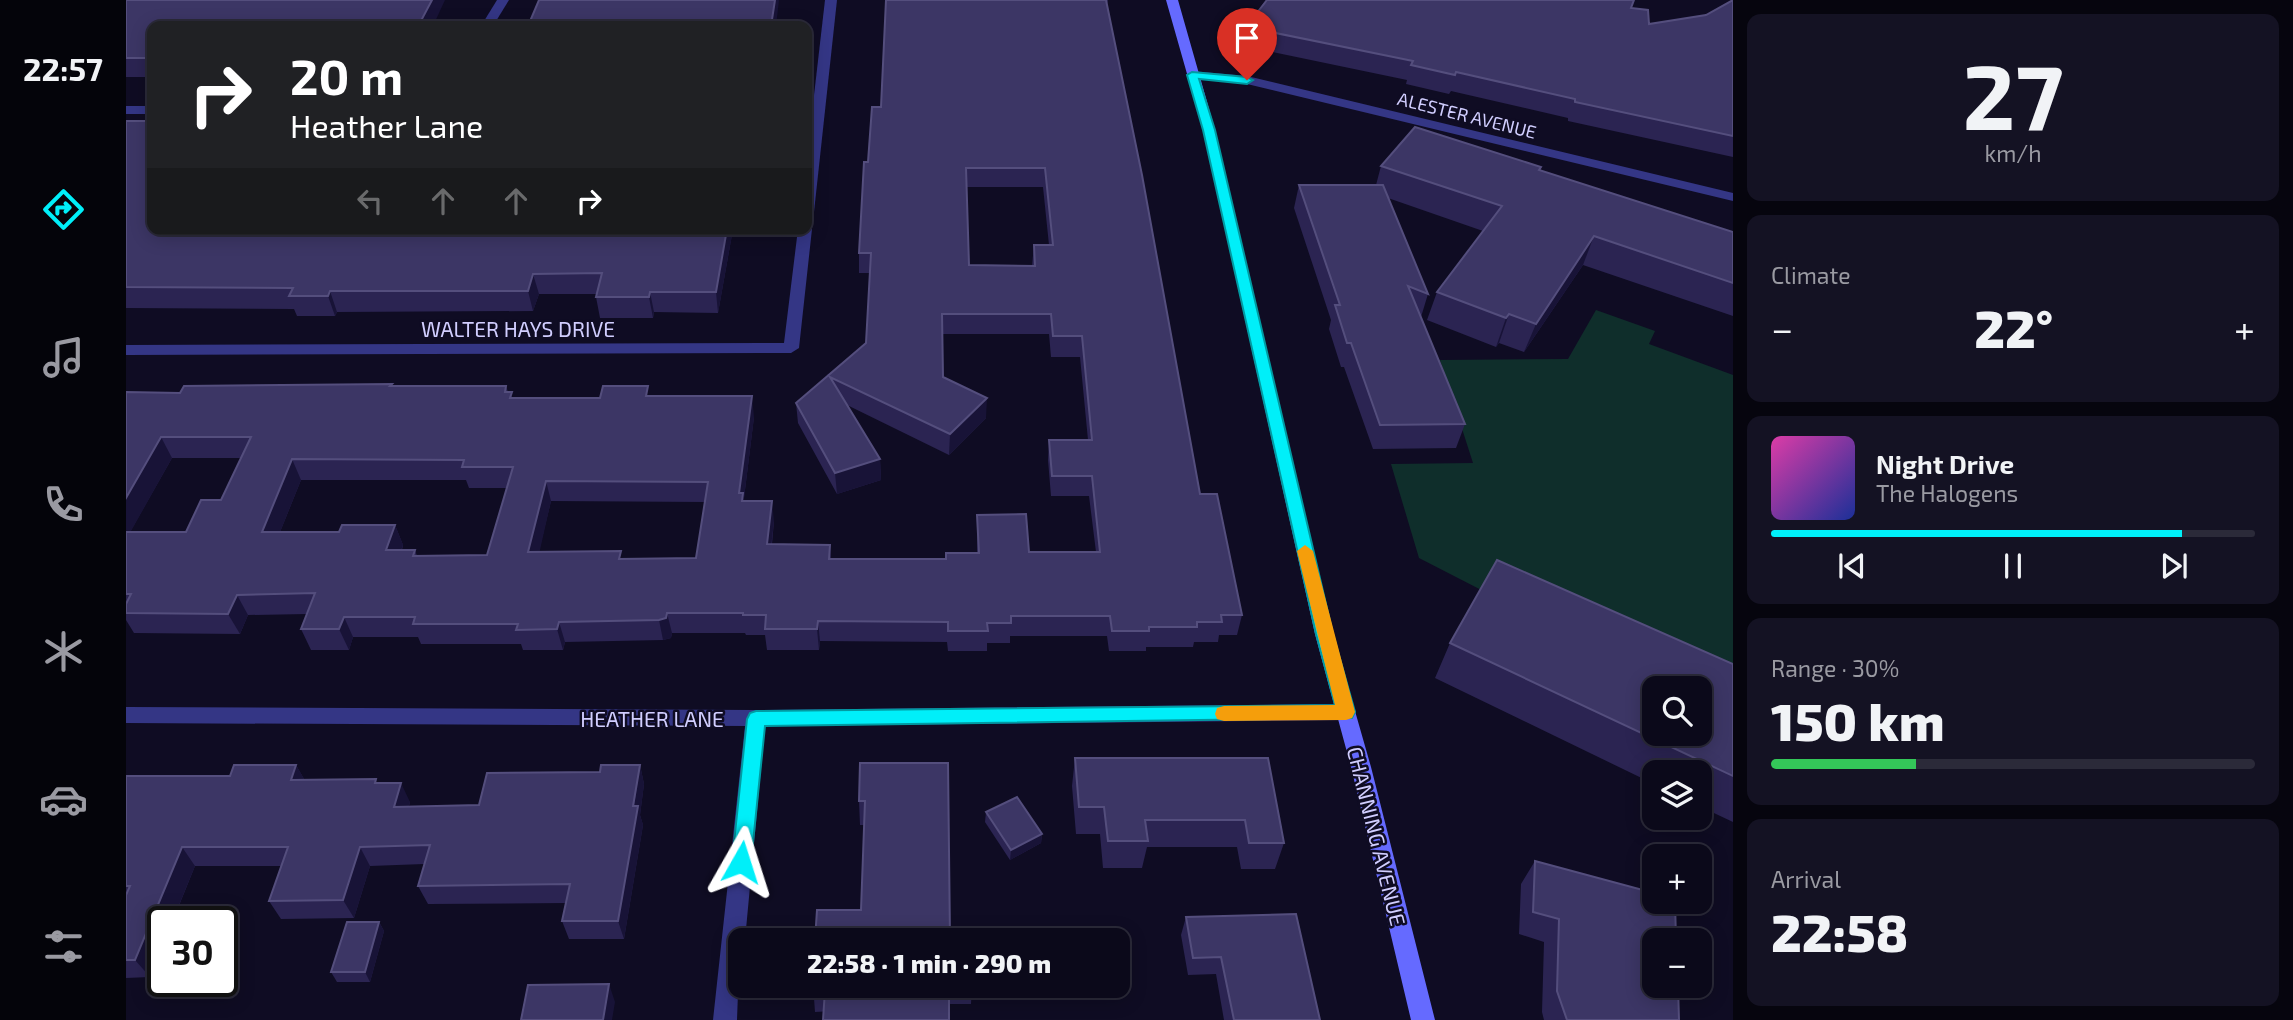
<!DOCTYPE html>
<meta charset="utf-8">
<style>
:root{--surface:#0b091a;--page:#141223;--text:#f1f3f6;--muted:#9a9aa2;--line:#2b2a39;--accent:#00eff9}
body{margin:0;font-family:"Exo 2",sans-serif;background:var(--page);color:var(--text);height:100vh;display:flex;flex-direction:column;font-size:26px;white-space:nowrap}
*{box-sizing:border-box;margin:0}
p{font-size:23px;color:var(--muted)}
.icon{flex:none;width:38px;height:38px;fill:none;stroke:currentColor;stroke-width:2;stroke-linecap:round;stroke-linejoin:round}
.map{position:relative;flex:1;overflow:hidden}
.sheet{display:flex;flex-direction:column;gap:14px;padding:14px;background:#06050e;width:560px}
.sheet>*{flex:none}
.banner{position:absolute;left:21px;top:21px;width:665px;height:214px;border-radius:14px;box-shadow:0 4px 18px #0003,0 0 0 2px var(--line);background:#202124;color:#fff;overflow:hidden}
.fabs{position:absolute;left:1516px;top:676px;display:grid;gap:14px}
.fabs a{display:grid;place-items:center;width:70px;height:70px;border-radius:14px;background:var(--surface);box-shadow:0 4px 18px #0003,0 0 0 2px var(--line);font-size:35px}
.speed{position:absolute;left:21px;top:906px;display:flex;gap:14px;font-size:35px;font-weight:700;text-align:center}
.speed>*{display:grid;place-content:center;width:91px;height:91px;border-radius:50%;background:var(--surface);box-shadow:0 4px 18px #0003,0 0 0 2px var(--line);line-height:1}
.speed .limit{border:4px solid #111;border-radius:10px;background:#fff;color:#111}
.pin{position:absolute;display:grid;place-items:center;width:60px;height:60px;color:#fff;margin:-72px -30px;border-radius:50% 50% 50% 0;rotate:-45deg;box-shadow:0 0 7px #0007}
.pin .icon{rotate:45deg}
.me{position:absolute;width:77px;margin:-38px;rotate:6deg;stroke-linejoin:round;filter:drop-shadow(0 0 5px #0008)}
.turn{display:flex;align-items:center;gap:24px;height:147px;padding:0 28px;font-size:32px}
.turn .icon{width:91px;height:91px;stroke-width:2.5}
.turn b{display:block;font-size:49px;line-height:60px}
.lanes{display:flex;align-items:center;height:66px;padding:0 28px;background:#0003;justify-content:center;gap:35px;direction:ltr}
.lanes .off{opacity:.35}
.big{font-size:52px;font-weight:800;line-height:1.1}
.sheet .tile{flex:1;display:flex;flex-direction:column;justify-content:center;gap:10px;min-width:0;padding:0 24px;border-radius:14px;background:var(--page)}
.sheet .dial{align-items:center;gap:0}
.dial b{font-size:91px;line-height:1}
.song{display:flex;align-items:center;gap:21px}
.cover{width:84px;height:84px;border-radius:10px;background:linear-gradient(135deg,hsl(320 70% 55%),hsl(230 70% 35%))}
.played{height:7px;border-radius:4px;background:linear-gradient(90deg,var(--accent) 85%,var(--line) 85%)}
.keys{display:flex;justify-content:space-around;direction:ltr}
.heat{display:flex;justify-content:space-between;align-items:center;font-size:38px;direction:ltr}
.charge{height:10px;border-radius:5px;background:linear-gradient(90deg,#34c759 30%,var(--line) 0)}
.trip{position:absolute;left:602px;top:928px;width:402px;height:70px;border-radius:14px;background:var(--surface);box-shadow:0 4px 18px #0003,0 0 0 2px var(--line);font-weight:800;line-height:70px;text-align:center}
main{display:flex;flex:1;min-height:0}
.tab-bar{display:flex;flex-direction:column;width:126px;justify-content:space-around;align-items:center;background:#04040a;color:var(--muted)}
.tab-bar .icon{width:49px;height:49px}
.tab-bar .current{color:var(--accent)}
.tab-bar b{font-size:32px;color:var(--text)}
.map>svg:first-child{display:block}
</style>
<main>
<nav class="tab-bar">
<b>22:57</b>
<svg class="icon current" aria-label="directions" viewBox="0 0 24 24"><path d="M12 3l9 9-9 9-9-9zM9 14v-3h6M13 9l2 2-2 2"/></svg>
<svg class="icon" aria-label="music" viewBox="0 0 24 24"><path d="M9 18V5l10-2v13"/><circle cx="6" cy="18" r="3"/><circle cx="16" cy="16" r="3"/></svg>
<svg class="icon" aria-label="phone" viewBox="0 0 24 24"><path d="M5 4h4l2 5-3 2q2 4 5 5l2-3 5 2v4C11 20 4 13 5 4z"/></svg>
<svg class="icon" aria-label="climate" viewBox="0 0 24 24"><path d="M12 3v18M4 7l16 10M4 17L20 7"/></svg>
<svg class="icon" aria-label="car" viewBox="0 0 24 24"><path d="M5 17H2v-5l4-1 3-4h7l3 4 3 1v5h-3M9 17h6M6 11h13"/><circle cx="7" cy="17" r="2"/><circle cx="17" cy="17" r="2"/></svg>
<svg class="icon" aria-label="filters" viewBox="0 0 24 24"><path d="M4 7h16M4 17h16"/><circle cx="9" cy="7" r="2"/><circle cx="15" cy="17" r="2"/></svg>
</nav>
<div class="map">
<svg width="1607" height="1020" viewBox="0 0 1607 1020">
<rect width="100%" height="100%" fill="#0f0c23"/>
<path fill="#0f2e2b" d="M1470,310L1529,331L1523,344L1607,375V702L1367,596L1293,558L1265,464L1347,463L1314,360L1442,359Z"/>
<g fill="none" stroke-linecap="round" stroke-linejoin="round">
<g fill="#343685" fill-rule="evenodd">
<path d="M371,0H383L367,26H355Z"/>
<path d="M699,0H711L688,212L681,216V156Z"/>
<path d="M1066,71L1121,76L1607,193V201L1121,84L1062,78L1060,75Z"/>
<rect x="0" y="106" width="26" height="8"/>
<path d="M681,225L686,229L673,348L665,353L0,355V345L658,343L672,229H681Z"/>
<path d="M1220,704L1227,706L1230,712L1227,718L1220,720L639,726L619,940H614L611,1020H587L619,726L0,723V707L630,710Z"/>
</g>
<path fill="#656aff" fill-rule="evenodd" d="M1040,0H1052L1089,130L1207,634L1245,767L1309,1020H1285L1225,767L1189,634L1077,130Z"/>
</g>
<g fill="#2b2452" fill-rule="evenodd">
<path d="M0,0L26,26V77H0Z"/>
<path d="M760,0H982L981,5L1074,494L1116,615L1111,635H1093L1092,642H1068L1067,647H1020V651H983L981,636H884V643H861V651H822L821,642L694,641L693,650H641L639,635H620L619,633H546L545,638L537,640L439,642L437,650H397L395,644H295L292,637H227L223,650H185L175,629L181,614L122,615L114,634L8,633L0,620V392L54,393L266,384L267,386H380L382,392L387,398H474L524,396L628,417L618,498V501L648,521L646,544L704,545L705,559H820L851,553V515L903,552H970L963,496H925L922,460L923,440H962L954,357H925L923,334H817V377L860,418L823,455L721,405L754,459L755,480L711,494L672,423L670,403L740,343L744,273H733V253L742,162L755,107ZM840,187H917L923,245H908L906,266L843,265ZM46,458H115L95,500L60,532H4ZM175,480H340L343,488H381L361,555L291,556L289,550H276L277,545L269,525L213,532H154ZM425,501L579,502L570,558L497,559L413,551Z"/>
<path d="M1139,0H1508L1505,8L1523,24L1580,15L1607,0V157L1442,121V118L1325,91L1323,94L1280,84L1281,80L1117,46L1120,27L1140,0Z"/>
<path d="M0,121L26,229H607L592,313L528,312L527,318H474L470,297L471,294H413L407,311L211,312L209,316H171L168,309L0,308Z"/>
<path d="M1255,166L1415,167L1414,170L1607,232V316L1457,265L1398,352L1373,343L1370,347L1301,320L1311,292L1357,231L1262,198L1302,294L1295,317L1339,424L1330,448L1247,449L1218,367H1215L1203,329L1205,320L1168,208L1173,185H1250Z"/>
<path d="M1324,643L1607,664V822L1573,806V772H1528V784L1309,678Z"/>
<path d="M949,758H1142L1158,843L1149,869H1115L1111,847H1021L1016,868H977L974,834H950L946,786Z"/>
<path d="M734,763L824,938L689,940L735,910L738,825H734L733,801Z"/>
<path d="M170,765L178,779L253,783L284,802L283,806L353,805L474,772L514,765L518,784L514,815L517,825L498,939H443L436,921L440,903L302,904L292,886L298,864L244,866L228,918L155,919L143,901L156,866H69L24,977L0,978V776H104Z"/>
<path d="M860,812L916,834L915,843L884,860L859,822Z"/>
<path d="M1409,861L1553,1020H1418L1416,1012L1418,942L1393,934L1395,884Z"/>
<path d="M1060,917L1194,1020H1098L1090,974L1062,975L1055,935Z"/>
<path d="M253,922L258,931L244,982H211L205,972Z"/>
<path d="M687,985H846L845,1004H823L689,1012Z"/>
</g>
<g fill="#181337">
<path d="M306,0H319L307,26H289Z"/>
<path d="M649,0H653L650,26H645Z"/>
<path d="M601,229H607L592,313L590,292Z"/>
<path d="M1468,236L1457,265L1398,352L1410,324Z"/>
<path d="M407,274L413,294L407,311L402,291Z"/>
<path d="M204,291L211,312L209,316L202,296Z"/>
<path d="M524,292L528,312L527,318L523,297Z"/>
<path d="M1383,314L1373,343L1370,347L1380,318Z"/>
<path d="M626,396L628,417L618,498L620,514L613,493Z"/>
<path d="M861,398L860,418L823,455L824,434Z"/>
<path d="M35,437L46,458L0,540V498Z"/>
<path d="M166,459L175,480L146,552L136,532Z"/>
<path d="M754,459L755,480L711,494L709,473Z"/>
<path d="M420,481L425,501L409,572L402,552Z"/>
<path d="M646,501L648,521L643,565L641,544Z"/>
<path d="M269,525L277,545L268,570L260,550Z"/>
<path d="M111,595L122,615L114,634L102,614Z"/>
<path d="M541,613L546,633L545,638L537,640L533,620Z"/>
<path d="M218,617L227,637L223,650L213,629Z"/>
<path d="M692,621L694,641L693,650L691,629Z"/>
<path d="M433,622L439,642L437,650L431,629Z"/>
<path d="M170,765L181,784L165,780Z"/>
<path d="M514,765L518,784L514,815L517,825L498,939L492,921Z"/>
<path d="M275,783L284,802L278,825L268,807Z"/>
<path d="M916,834L915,843L884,860L885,850Z"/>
<path d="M56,847L69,866L46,922H37V945L24,977L9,960Z"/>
<path d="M234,847L244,866L228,918L217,900Z"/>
<path d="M253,922L258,931L244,982L239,972Z"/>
<path d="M483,984L489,1002L486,1020H477Z"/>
</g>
<g fill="#3c3665" stroke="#544e7d" stroke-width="2" fill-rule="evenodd">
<path d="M0,0H306L296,19L289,26H26V58H0Z"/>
<path d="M413,0H649L645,26H402Z"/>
<path d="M760,0H980L1016,175L1074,494H1091L1116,615H1095L1096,622H1071V627H1023V631H986L984,616H885V623H861L862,631H822V622L692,621L691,629H639L640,615H617V613H541L540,618L533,620L433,622L431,629L390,630L392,624H287L289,617H218L213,629H175L189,593L111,595L102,614L0,613V604L5,594H0V532H60L75,500H95L125,437H35L0,498V392L54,393L58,386L266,384L264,386H380L379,392H386L384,398H474L477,386H522L520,396H626L613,493H617L616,501H646L641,544L704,545L703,559H820V553H853L851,515L900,514L903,552H974L966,476H926L923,440H966L956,336H927L925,314H816L817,377L861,398L824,434L704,377L754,459L709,473L670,403L740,343L745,253H733L738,162H742L746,107H755ZM840,168H919L927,245H908L909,266L843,265ZM166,459L338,460L336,467H387L361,555L287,556L289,550H260L269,525H216L213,532H136ZM420,481L582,482L570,558L493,559L495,551L402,552Z"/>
<path d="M1141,0H1508L1505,8L1522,10L1523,24L1580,15L1607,0V136L1449,102V99L1330,72L1329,75L1285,65L1287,61L1120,27Z"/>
<path d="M0,121H26V229H601L590,292H524L523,297H470L476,273L407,274L402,291H204L202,296H163L167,288L0,287Z"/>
<path d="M1289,127L1415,167L1413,170L1607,232V283L1468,236L1410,324L1383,314L1380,318L1311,292L1376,206L1255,166Z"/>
<path d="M1173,185H1257L1302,294L1282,286L1339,424L1254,425L1225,343H1221L1209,305H1214Z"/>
<path d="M1371,560L1607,664V776L1324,643ZM1528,688H1573V733H1528Z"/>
<path d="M949,758H1142L1158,843H1123L1119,820H1019L1022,841H982L978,807H953Z"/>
<path d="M734,763H822L824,938H845V940H689L691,910H735L739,801H733Z"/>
<path d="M108,765H170L165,780L250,779L249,783H275L268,807L353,805L361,773L474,772L475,765H514L507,806H512L492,921H436L444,884L292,886L304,845L234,847L217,900L143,901L162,847H56L9,960H0V895L4,886H0V776H104Z"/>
<path d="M891,797L916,834L885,850L860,812Z"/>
<path d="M1409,861L1528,893V901H1549L1550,940H1528V985H1552L1553,1020H1441L1431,991L1433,919L1407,912Z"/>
<path d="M1170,914L1194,1020H1108L1095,957L1067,958L1060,917Z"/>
<path d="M221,922H253L239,972H205Z"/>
<path d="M483,984L477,1020H395L402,985Z"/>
<path d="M687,985H823V1020H697L699,990H686Z"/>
</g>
<path fill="#00eff9" stroke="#009ba2" stroke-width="2" d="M1066,72L1121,77L1127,80L1121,84L1073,79L1089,130L1207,634L1229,712L1226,718L639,726L625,862L622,868L615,870L608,868L606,862L621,719L624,713L630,711L1209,705L1190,634L1077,130L1061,75Z"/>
<path fill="#f59e0b" d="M1179,545L1187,551L1229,712L1226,718L1220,720L1098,721L1091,719L1089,714L1091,708L1098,706L1209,705L1171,551Z"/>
<g text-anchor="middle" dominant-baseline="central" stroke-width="5" stroke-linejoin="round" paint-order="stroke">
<g font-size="18" fill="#d1ceff" stroke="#0f0c23">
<text transform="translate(1341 115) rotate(14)">ALESTER AVENUE</text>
</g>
<g font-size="21" fill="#d1ceff" stroke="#0f0c23">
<text x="392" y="328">WALTER HAYS DRIVE</text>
<text x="526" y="718">HEATHER LANE</text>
<text transform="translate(1251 836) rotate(76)">CHANNING AVENUE</text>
</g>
</g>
</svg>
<div class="fabs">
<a><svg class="icon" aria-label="search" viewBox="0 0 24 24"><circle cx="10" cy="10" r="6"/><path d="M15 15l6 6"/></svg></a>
<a><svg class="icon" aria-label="layers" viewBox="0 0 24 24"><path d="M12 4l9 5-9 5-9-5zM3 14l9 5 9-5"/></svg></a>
<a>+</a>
<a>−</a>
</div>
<div class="speed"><div class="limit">30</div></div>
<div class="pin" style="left:1121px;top:80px;background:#d93025"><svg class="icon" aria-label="arrive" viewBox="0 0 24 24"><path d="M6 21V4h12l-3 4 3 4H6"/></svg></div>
<svg class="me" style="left:615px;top:862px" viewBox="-20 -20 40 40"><path d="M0-17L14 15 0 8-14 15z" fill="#00eff9" stroke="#fff" stroke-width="4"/></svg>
<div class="trip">22:58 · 1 min · 290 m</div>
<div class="banner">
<div class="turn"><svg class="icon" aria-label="right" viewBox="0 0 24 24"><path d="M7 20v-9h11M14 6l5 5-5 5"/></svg><div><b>20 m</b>Heather Lane</div></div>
<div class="lanes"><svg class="icon off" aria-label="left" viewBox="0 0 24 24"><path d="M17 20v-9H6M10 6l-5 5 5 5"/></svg><svg class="icon off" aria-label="ahead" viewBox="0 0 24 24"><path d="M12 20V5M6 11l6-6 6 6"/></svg><svg class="icon off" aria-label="ahead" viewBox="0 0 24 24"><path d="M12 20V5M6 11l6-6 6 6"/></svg><svg class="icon" aria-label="right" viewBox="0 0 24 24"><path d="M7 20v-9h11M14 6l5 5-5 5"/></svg></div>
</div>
</div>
<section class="sheet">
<div class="tile dial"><b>27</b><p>km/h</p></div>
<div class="tile"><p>Climate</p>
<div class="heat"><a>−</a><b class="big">22°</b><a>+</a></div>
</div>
<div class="tile">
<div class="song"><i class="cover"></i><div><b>Night Drive</b><p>The Halogens</p></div></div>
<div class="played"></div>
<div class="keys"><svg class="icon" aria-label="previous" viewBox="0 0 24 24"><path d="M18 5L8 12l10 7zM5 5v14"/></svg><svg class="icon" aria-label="pause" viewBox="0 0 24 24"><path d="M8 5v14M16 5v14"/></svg><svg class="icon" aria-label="next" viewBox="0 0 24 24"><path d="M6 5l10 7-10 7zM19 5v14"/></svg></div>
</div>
<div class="tile"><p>Range · 30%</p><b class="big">150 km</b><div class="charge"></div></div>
<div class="tile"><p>Arrival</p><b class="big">22:58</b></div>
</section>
</main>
